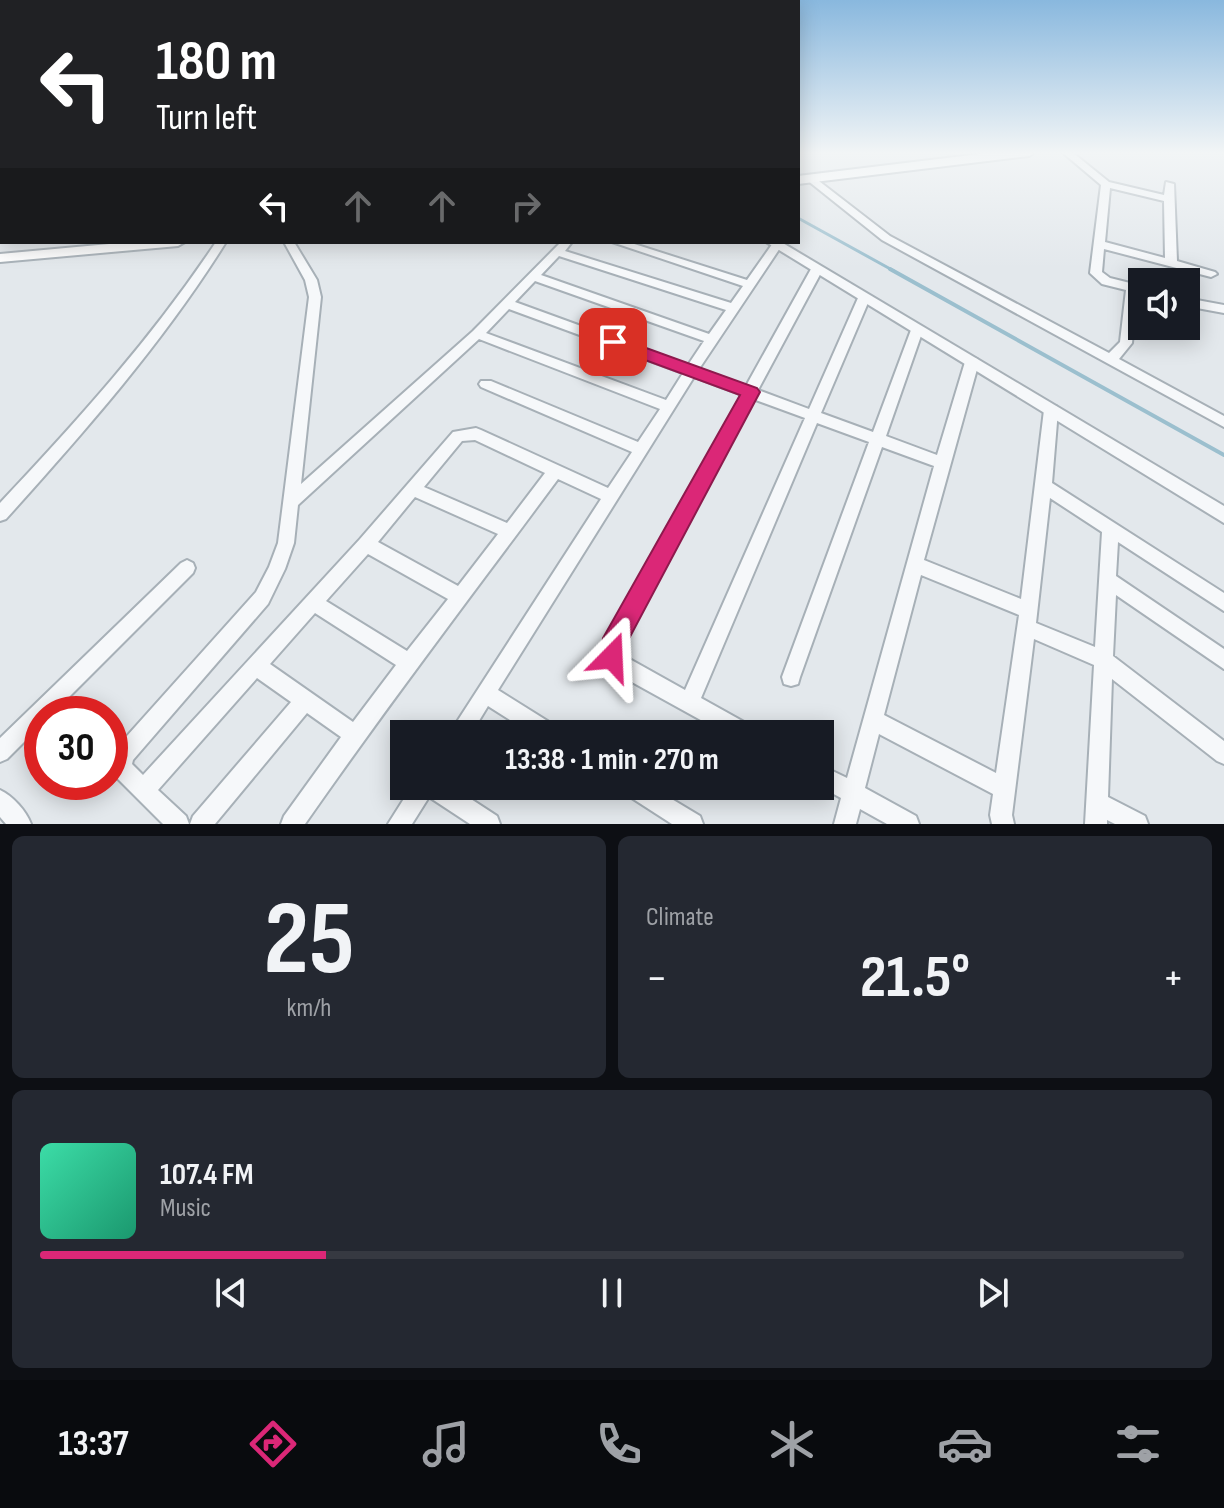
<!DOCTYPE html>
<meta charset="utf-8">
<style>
:root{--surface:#171b24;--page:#242831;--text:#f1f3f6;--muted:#9ea1a6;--line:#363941;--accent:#db2777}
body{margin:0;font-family:"Sofia Sans Condensed",sans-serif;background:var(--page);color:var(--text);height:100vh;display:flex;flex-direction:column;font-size:30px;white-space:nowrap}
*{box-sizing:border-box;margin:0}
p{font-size:26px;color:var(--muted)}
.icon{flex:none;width:44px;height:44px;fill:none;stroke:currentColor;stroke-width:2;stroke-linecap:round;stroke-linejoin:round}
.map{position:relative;height:824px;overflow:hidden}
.panel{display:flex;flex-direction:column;gap:12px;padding:12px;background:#0d0f14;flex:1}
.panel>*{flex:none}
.guide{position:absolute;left:0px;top:0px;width:800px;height:244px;box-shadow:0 4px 20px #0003;background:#202124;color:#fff;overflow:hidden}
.fabs{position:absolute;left:1128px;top:268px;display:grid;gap:16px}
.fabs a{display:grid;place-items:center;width:72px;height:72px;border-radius:0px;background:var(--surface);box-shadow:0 4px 20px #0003;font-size:40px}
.speed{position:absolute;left:24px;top:696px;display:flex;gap:16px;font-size:40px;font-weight:700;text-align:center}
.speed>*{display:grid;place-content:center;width:104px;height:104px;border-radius:50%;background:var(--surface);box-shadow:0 4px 20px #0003;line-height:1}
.speed .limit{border:12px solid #d22;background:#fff;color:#111}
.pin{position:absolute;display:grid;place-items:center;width:68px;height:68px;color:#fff;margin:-34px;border-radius:16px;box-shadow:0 4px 12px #0006}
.me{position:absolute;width:88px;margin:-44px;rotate:21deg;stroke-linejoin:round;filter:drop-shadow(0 0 6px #0008)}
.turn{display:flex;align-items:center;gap:28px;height:168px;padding:0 24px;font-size:36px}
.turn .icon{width:104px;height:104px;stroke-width:2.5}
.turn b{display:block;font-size:56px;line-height:68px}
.lanes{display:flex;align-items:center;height:76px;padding:0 24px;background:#0003;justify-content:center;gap:40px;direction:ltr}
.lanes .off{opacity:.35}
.big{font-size:60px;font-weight:700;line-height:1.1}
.panel .card{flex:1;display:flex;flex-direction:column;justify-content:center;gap:12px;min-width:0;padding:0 28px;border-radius:12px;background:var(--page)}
.panel .dial{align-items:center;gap:0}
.dial b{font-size:104px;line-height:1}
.song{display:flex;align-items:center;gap:24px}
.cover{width:96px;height:96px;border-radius:12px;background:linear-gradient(135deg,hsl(160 70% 55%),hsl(160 70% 35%))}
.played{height:8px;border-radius:4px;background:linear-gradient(90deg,var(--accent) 25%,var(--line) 25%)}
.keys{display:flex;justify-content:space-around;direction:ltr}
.heat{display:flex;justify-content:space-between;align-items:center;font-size:44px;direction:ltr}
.panel .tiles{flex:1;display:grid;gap:12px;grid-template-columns:1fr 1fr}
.card:last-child{grid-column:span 2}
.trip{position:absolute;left:390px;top:720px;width:444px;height:80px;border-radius:0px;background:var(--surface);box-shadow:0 4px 20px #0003;font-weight:700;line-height:80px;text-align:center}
.tabs{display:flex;height:128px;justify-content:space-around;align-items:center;background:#090b0e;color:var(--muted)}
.tabs .icon{width:56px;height:56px}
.tabs .current{color:var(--accent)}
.tabs b{font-size:36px;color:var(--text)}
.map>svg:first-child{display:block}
</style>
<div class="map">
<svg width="1224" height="824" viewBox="0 0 1224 824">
<rect width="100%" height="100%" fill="#e3e8ec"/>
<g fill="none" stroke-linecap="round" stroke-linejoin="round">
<path stroke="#9bbfce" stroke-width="3" d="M798,218L894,271"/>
<path stroke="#9bbfce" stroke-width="4" d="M890,269L1224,455"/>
<defs>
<g id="minor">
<path d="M1062,152H1072L1109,182L1164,195L1166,182L1174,184L1177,261L1215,272L1217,274L1211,277L1104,249L1102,272L1110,278L1142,286V294L1137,292L1132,343L1119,359L1224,416V427L882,240L807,180L815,178L890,236L1109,353L1120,342L1126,290L1102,284L1090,273L1101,185ZM1110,188L1164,201L1165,258L1105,242Z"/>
<path d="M216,242H226C163,343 85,431 6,519L0,521V503C78,420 153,337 216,242Z"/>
<path d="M284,242H294L317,280L321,297L301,484L473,331L561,242H572L565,251L731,303L743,286L612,242H628L747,280L773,243H781L782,245L699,369L746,386L811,269L817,266L823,269L758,390L809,409L858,298L864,294L868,295L870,298L821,413L873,432L911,330L917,326L921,327L923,330L886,436L937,455L965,362L972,357L977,359L979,362L924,560L1021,599L1044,410L1046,406H1056L1058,410L1052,483L1224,593V611L1118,542L1116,576L1224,649V669L1116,595L1113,656L1224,741V764L1217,761L1112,679L1108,797L1145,816L1148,824H1115L1107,820V824H1085L1094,665L1034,639L1012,815L1014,824H992L990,815L993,794L879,734L865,788L916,816L919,824H887L860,809L856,824H834L841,798L819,786L820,765L847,778L934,466L882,447L800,677L798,684L791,686L784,684L782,677L869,442L817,423L701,698L753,727L756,734H726L612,671L603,657L605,641L742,395L694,377L498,690L557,727L560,734H532L488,706L471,734H449L601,499L558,479C473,594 387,706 305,824H281L284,816L341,737L307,713L215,824H190L193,816L291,702L257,678L158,790L186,816L189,824H163L116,777L111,763L118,746L256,592L269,567L278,543L309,297L305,280ZM559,256L726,310L709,334L541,275ZM535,281L704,341L688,365L515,302ZM509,309L683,373L666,400L486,333ZM479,339L660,409L638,442L491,381H481L479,384L481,387L632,452L608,488L481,430L476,428L453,432L360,539L143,775L132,764L133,760L268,604L285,569L294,543L298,505ZM753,399L805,418L685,690L626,657L621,653V648ZM475,440L545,473L507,523L424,487L462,441ZM415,497L498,534L458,586L378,542ZM1050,498L1102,532L1095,647L1036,623ZM368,554L448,599L407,651L326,601ZM921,575L1019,615L996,773L884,715ZM315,613L396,665L353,722L270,664Z"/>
<path d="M1186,298L1224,305V313L1186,306Z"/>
<path d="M187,560L193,563L195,568L193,573L52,714H42V724L7,759L0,762V738L181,563Z"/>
<path d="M412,786H451L497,816L500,824H470L429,797L412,824H388Z"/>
<path d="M620,786H650L700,816L703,824H672L624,793Z"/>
<path d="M0,790C13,796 26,811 31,824H6L0,817Z"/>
</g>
<path id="tertiary" d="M766,242H781L1224,506V523Z"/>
<g id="secondary">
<path d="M996,152H1035L1029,156L798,184V176Z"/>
<path d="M131,242H185L178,246L0,262V254Z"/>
</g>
</defs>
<use href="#minor" stroke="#a7b0b7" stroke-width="4"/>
<use href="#tertiary" stroke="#a7b0b7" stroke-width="4"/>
<use href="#secondary" stroke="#a7b0b7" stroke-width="4"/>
<use href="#minor" fill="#f6f8fa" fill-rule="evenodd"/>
<use href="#tertiary" fill="#f6f8fa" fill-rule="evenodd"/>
<use href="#secondary" fill="#fff" fill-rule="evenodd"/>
</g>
<linearGradient id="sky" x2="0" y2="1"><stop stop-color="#89b8de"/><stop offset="0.57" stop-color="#f2f5f6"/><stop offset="1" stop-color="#f2f5f6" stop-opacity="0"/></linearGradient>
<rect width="1224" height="268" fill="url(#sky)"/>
<path fill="#db2777" stroke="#8e194d" stroke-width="2" d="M613,336L757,388L760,392L624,648L620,665L612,669L603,665L600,657L603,638L740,395L607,346L605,342Z"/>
</svg>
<div class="fabs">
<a><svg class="icon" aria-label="sound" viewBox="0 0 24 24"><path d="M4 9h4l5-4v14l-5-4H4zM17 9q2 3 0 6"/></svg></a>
</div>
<div class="speed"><div class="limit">30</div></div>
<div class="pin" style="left:613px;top:342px;background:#d93025"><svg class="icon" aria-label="arrive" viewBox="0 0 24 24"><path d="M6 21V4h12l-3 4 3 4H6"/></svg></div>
<svg class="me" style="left:612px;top:657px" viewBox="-20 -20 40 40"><path d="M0-17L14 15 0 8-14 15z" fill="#db2777" stroke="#fff" stroke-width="4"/></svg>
<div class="trip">13:38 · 1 min · 270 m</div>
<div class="guide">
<div class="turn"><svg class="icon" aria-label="left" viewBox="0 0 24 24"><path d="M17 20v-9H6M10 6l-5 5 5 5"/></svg><div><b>180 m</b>Turn left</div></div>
<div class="lanes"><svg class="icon" aria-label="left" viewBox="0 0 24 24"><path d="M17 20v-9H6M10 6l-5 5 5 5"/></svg><svg class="icon off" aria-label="ahead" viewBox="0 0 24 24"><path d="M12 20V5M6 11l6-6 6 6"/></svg><svg class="icon off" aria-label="ahead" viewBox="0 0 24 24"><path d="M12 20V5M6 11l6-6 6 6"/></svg><svg class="icon off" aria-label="right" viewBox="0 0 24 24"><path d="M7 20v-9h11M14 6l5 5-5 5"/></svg></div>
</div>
</div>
<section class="panel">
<div class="tiles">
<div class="card dial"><b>25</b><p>km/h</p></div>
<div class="card"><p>Climate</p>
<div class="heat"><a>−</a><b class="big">21.5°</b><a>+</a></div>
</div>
<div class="card">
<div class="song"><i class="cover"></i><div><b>107.4 FM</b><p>Music</p></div></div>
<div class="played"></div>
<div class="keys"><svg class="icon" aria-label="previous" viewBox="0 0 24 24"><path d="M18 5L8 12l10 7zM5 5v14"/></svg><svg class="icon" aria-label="pause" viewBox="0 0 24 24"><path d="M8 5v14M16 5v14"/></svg><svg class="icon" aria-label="next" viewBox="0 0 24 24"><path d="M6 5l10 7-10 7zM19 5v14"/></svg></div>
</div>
</div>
</section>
<nav class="tabs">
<b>13:37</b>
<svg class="icon current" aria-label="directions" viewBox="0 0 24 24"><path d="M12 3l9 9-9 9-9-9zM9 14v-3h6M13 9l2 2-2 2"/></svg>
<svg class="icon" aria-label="music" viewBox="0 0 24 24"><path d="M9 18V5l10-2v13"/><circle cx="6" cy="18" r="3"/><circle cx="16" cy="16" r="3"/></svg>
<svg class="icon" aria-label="phone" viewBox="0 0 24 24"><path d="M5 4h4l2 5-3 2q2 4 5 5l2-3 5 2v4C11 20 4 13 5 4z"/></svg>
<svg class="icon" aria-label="climate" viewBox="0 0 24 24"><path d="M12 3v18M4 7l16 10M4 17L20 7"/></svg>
<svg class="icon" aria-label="car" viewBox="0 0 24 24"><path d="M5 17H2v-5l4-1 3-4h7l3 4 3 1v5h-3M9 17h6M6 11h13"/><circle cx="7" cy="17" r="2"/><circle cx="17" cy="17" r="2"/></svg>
<svg class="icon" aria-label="filters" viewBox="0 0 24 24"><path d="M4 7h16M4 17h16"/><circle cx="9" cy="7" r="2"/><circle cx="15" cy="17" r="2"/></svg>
</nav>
